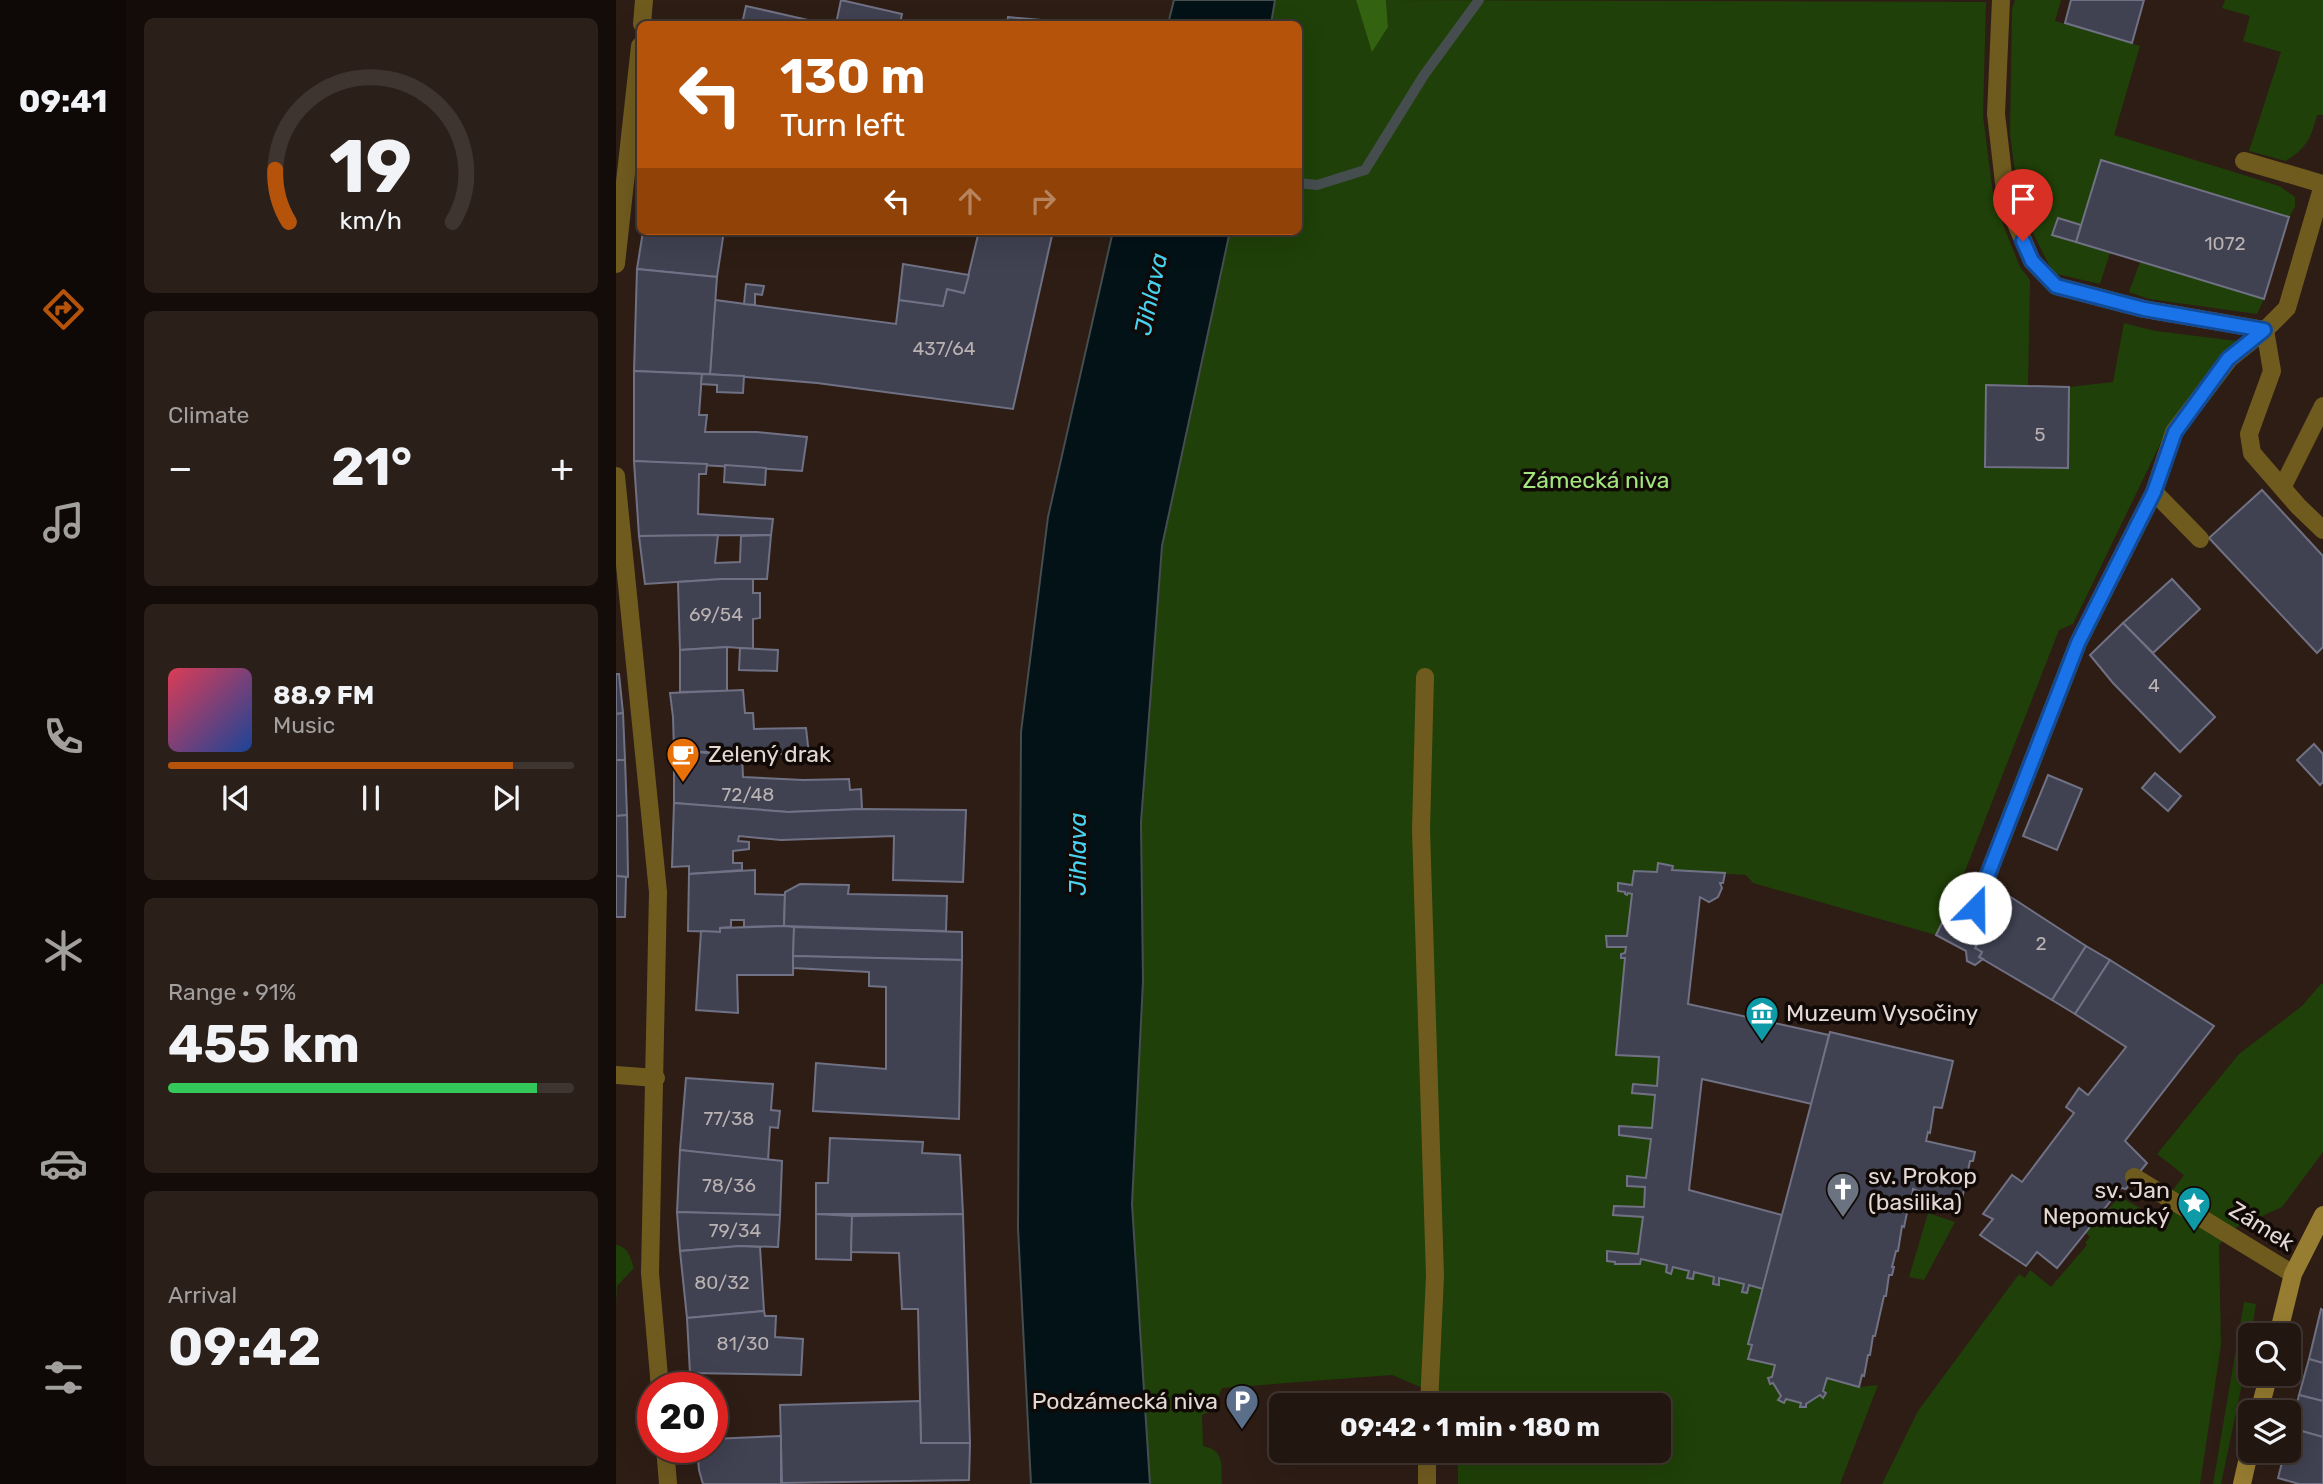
<!DOCTYPE html>
<meta charset="utf-8">
<style>
:root{--surface:#221610;--page:#2a1f19;--text:#f1f3f6;--muted:#a29f9f;--line:#3f3530;--accent:#b45309}
body{margin:0;font-family:Rubik,sans-serif;background:var(--page);color:var(--text);height:100vh;display:flex;flex-direction:column;font-size:26px;white-space:nowrap}
*{box-sizing:border-box;margin:0}
p{font-size:23px;color:var(--muted)}
.icon{flex:none;width:38px;height:38px;fill:none;stroke:currentColor;stroke-width:2;stroke-linecap:round;stroke-linejoin:round}
.map{position:relative;flex:1;overflow:hidden}
.sheet{display:flex;flex-direction:column;gap:18px;padding:18px;background:#130c09;width:490px}
.sheet>*{flex:none}
.banner{position:absolute;left:21px;top:21px;width:665px;height:214px;border-radius:10px;box-shadow:0 7px 28px #0002,0 0 0 2px var(--line);background:#b45309;color:#fff;overflow:hidden}
.buttons{position:absolute;left:1622px;top:1323px;display:grid;gap:14px}
.buttons a{display:grid;place-items:center;width:63px;height:63px;border-radius:10px;background:var(--surface);box-shadow:0 7px 28px #0002,0 0 0 2px var(--line);font-size:35px}
.speed{position:absolute;left:21px;top:1372px;display:flex;gap:14px;font-size:35px;font-weight:700;text-align:center}
.speed>*{display:grid;place-content:center;width:91px;height:91px;border-radius:50%;background:var(--surface);box-shadow:0 7px 28px #0002,0 0 0 2px var(--line);line-height:1}
.speed .limit{border:10px solid #d22;background:#fff;color:#111}
.pin{position:absolute;display:grid;place-items:center;width:60px;height:60px;color:#fff;margin:-72px -30px;border-radius:50% 50% 50% 0;rotate:-45deg;box-shadow:0 0 7px #0007}
.pin .icon{rotate:45deg}
.me{position:absolute;width:77px;margin:-38px;rotate:22deg;stroke-linejoin:round;filter:drop-shadow(0 0 5px #0008)}
.turn{display:flex;align-items:center;gap:24px;height:147px;padding:0 28px;font-size:32px}
.turn .icon{width:91px;height:91px;stroke-width:2.5}
.turn b{display:block;font-size:49px;line-height:60px}
.lanes{display:flex;align-items:center;height:66px;padding:0 28px;background:#0003;justify-content:center;gap:35px;direction:ltr}
.lanes .off{opacity:.35}
.big{font-size:52px;font-weight:700;line-height:1.1}
.sheet .widget{flex:1;display:flex;flex-direction:column;justify-content:center;gap:10px;min-width:0;padding:0 24px;border-radius:10px;background:var(--page)}
.sheet .dial{align-items:center;gap:0}
.dial svg{height:182px;overflow:visible;fill:none;stroke:var(--line);stroke-width:7;stroke-linecap:round;text-anchor:middle}
.dial text{fill:var(--text);stroke:none}
.song{display:flex;align-items:center;gap:21px}
.cover{width:84px;height:84px;border-radius:10px;background:linear-gradient(135deg,hsl(350 70% 55%),hsl(220 70% 35%))}
.played{height:7px;border-radius:4px;background:linear-gradient(90deg,var(--accent) 85%,var(--line) 85%)}
.keys{display:flex;justify-content:space-around;direction:ltr}
.heat{display:flex;justify-content:space-between;align-items:center;font-size:38px;direction:ltr}
.charge{height:10px;border-radius:5px;background:linear-gradient(90deg,#34c759 91%,var(--line) 0)}
.trip{position:absolute;left:653px;top:1393px;width:402px;height:70px;border-radius:10px;background:var(--surface);box-shadow:0 7px 28px #0002,0 0 0 2px var(--line);font-weight:700;line-height:70px;text-align:center}
main{display:flex;flex:1;min-height:0}
.tabs{display:flex;flex-direction:column;width:126px;justify-content:space-around;align-items:center;background:#0e0906;color:var(--muted)}
.tabs .icon{width:49px;height:49px}
.tabs .current{color:var(--accent)}
.tabs b{font-size:32px;color:var(--text)}
.map>svg:first-child{display:block}
</style>
<main>
<nav class="tabs">
<b>09:41</b>
<svg class="icon current" aria-label="directions" viewBox="0 0 24 24"><path d="M12 3l9 9-9 9-9-9zM9 14v-3h6M13 9l2 2-2 2"/></svg>
<svg class="icon" aria-label="music" viewBox="0 0 24 24"><path d="M9 18V5l10-2v13"/><circle cx="6" cy="18" r="3"/><circle cx="16" cy="16" r="3"/></svg>
<svg class="icon" aria-label="phone" viewBox="0 0 24 24"><path d="M5 4h4l2 5-3 2q2 4 5 5l2-3 5 2v4C11 20 4 13 5 4z"/></svg>
<svg class="icon" aria-label="climate" viewBox="0 0 24 24"><path d="M12 3v18M4 7l16 10M4 17L20 7"/></svg>
<svg class="icon" aria-label="car" viewBox="0 0 24 24"><path d="M5 17H2v-5l4-1 3-4h7l3 4 3 1v5h-3M9 17h6M6 11h13"/><circle cx="7" cy="17" r="2"/><circle cx="17" cy="17" r="2"/></svg>
<svg class="icon" aria-label="filters" viewBox="0 0 24 24"><path d="M4 7h16M4 17h16"/><circle cx="9" cy="7" r="2"/><circle cx="15" cy="17" r="2"/></svg>
</nav>
<section class="sheet">
<div class="widget dial"><svg viewBox="0 0 100 80">
<path d="M14 69A42 42 0 1 1 86 69"/>
<path d="M14 69A42 42 0 0 1 8 46" stroke="#b45309"/>
<text x="50" y="56" font-size="32" font-weight="700">19</text>
<text x="50" y="72" font-size="11">km/h</text>
</svg></div>
<div class="widget"><p>Climate</p>
<div class="heat"><a>−</a><b class="big">21°</b><a>+</a></div>
</div>
<div class="widget">
<div class="song"><i class="cover"></i><div><b>88.9 FM</b><p>Music</p></div></div>
<div class="played"></div>
<div class="keys"><svg class="icon" aria-label="previous" viewBox="0 0 24 24"><path d="M18 5L8 12l10 7zM5 5v14"/></svg><svg class="icon" aria-label="pause" viewBox="0 0 24 24"><path d="M8 5v14M16 5v14"/></svg><svg class="icon" aria-label="next" viewBox="0 0 24 24"><path d="M6 5l10 7-10 7zM19 5v14"/></svg></div>
</div>
<div class="widget"><p>Range · 91%</p><b class="big">455 km</b><div class="charge"></div></div>
<div class="widget"><p>Arrival</p><b class="big">09:42</b></div>
</section>
<div class="map">
<svg width="1707" height="1484" viewBox="0 0 1707 1484">
<rect width="100%" height="100%" fill="#2d1d15"/>
<g fill="#1f4008">
<path d="M659,0H740L756,51L772,27L770,0L1370,2L1367,116L1378,202L1404,267L1414,280L1412,386L1452,468L1453,387L1497,382L1508,323L1539,331L1622,341L1547,438L1457,624L1443,630L1339,897L1320,935L1151,887L1137,883L1130,875L1056,870L1057,866L1043,863L1041,872L1018,871L1016,885L1002,883V891L1009,892L1011,895L1012,893L1016,894L1011,936L990,937L991,947H1010L1009,953L1005,954V958H1009L1000,1054L1043,1057L1041,1086L1017,1084L1016,1092L1039,1095L1036,1128L1003,1126V1135L1035,1139L1030,1178L1011,1177V1186L1029,1187L1028,1207H998V1215L1027,1217L1022,1254L991,1251V1260L999,1262L1000,1264H1024L1025,1259L1051,1265L1050,1272L1055,1273L1057,1267L1073,1271L1071,1277L1077,1279L1078,1272L1098,1277V1284L1103,1285V1278L1128,1284L1126,1291L1130,1293L1133,1285L1147,1289L1132,1344L1159,1365L1156,1377L1152,1378L1154,1384L1157,1383L1165,1396L1162,1400L1168,1403L1170,1399L1185,1403V1407H1190V1404L1204,1395L1207,1398L1210,1393L1207,1391L1211,1378L1243,1387L1262,1385L1224,1484H842V1451H1043V1405H841L840,1402L776,1375L606,1388L596,1411L586,1415L587,1446C609,1450 605,1465 606,1484H534L516,1204L527,981L525,822L546,546L614,231H682V24H655Z"/>
<path d="M1399,0H1445L1439,21L1524,46L1498,135L1663,186L1679,197V207L1673,217L1485,160L1460,241L1494,253L1484,284L1437,273L1403,205L1394,133L1396,9Z"/>
<path d="M1609,0H1707V115H1701C1695,139 1690,148 1670,161L1633,151L1665,52L1627,41L1634,16L1606,8Z"/>
<path d="M1524,262L1648,299L1641,314L1533,299L1513,292Z"/>
<path d="M1705,984H1707V1152L1666,1207L1621,1227L1603,1245L1605,1345L1584,1484H1266L1302,1411L1403,1274L1409,1278L1414,1270L1435,1287L1471,1245L1469,1243L1474,1237L1469,1232L1502,1199L1506,1202L1508,1199L1538,1216L1568,1175L1541,1154L1623,1054L1686,1006Z"/>
<path d="M1312,1213L1339,1222L1308,1280L1293,1277Z"/>
<path d="M0,1245C13,1247 14,1257 18,1268L1,1286L0,1305Z"/>
<path d="M1628,1302L1640,1304L1632,1355L1605,1484H1597Z"/>
</g>
<path fill="#336310" d="M740,0H770L772,27L756,52Z"/>
<g fill="#031217" stroke="#464d4f" stroke-width="2">
<path d="M558,0H659L655,24H552Z"/>
<path d="M497,231H614L546,546L525,822L527,981L516,1204L534,1484H415L402,1228L405,732L432,517Z"/>
</g>
<g fill="none" stroke-linecap="round" stroke-linejoin="round">
<path stroke="#464d4f" stroke-width="10" d="M682,183L701,185L749,170L808,75L863,0"/>
</g>
<g fill="#404151" stroke="#707184" stroke-width="2">
<path d="M225,0L286,14L284,24H220Z"/>
<path d="M1455,0H1528L1516,43L1449,23Z"/>
<path d="M130,6L192,20L191,24H126Z"/>
<path d="M392,17L459,23V24H391Z"/>
<path d="M1485,160L1673,217L1648,299L1460,242Z"/>
<path d="M1442,218L1465,225L1460,242L1436,235Z"/>
<path d="M27,231H108L101,277L21,269Z"/>
<path d="M363,231H437L397,409L201,383L94,374L99,300L280,324L283,300L327,306L331,289L348,293Z"/>
<path d="M287,264L353,275L348,293L331,289L327,306L283,300Z"/>
<path d="M21,269L101,277L94,374L18,371Z"/>
<path d="M130,284L148,286L146,295L139,294V305L128,304Z"/>
<path d="M18,371L86,374L83,415H91L89,432H141L191,437L186,471L18,461Z"/>
<path d="M86,374L128,376L127,393L101,392V385L85,384Z"/>
<path d="M1370,385L1453,387L1452,468L1369,467Z"/>
<path d="M18,461L91,464L90,474H83L82,514L157,519L155,535L23,536Z"/>
<path d="M109,465L150,468L149,485L108,482Z"/>
<path d="M1646,490L1707,556V647L1701,653L1593,538Z"/>
<path d="M102,535L99,563L124,562L125,536L155,535L151,579H107L29,584L23,536Z"/>
<path d="M107,579H137V593H144V618L137,619V649L111,647L64,650L62,582Z"/>
<path d="M1556,579L1584,609L1537,653L1507,623Z"/>
<path d="M1507,623L1599,717L1564,752L1497,683L1474,655Z"/>
<path d="M111,647V691L64,692V650Z"/>
<path d="M124,648L162,650L161,671L123,670Z"/>
<path d="M0,674H3L7,713L0,714Z"/>
<path d="M127,690L129,713H137L138,729L190,728L193,755L58,751L57,717L54,693Z"/>
<path d="M7,713L9,760H0V714Z"/>
<path d="M1698,744L1707,754V782L1704,785L1681,760Z"/>
<path d="M58,751L126,755L127,777L187,780L233,779L234,790L245,789L246,809L172,812L58,803Z"/>
<path d="M0,760H9L11,815L0,816Z"/>
<path d="M1539,773L1565,796L1552,811L1526,788Z"/>
<path d="M1432,775L1466,789L1441,850L1407,836Z"/>
<path d="M58,803L172,812L246,809L350,810L347,882L277,880L278,836L165,840L123,836L122,841L133,842V849L117,851V863H126V870L73,874V866L56,867Z"/>
<path d="M11,815L12,877L0,876V816Z"/>
<path d="M1042,863L1057,866L1056,870L1109,873L1107,883H1104L1106,888L1102,897L1093,902L1084,897L1072,1004L1213,1035L1196,1104L1086,1079L1073,1190L1166,1215L1147,1289L1133,1285L1131,1293L1126,1292L1128,1284L1103,1278V1285L1097,1284L1098,1277L1078,1272L1077,1279L1071,1278L1073,1271L1057,1267L1055,1274L1050,1272L1051,1265L1025,1259L1024,1264H999V1262L991,1261V1251L1022,1254L1027,1217L997,1215L998,1206L1028,1207L1029,1187L1011,1186V1176L1030,1178L1035,1139L1003,1135V1126L1036,1128L1039,1095L1016,1093L1017,1084L1041,1086L1043,1057L1000,1055L1009,958H1005V954L1009,953L1010,947H991L990,936H1011L1016,894L1012,893L1011,895L1009,894V892L1002,891V883L1016,885L1018,871L1041,872Z"/>
<path d="M139,870V894L169,895L168,926L128,927V920H115V927L104,928V932L72,931L73,874Z"/>
<path d="M0,876L10,877L9,917H0Z"/>
<path d="M184,884L233,885L232,894L331,896L330,931L168,926L169,892Z"/>
<path d="M1387,892L1470,946L1436,1000L1363,957L1366,952L1359,948Z"/>
<path d="M1339,897L1375,916L1359,948L1366,952L1363,957L1367,959L1359,965L1351,961L1350,951L1320,935Z"/>
<path d="M168,926L178,927L177,975H121L122,1013L80,1010L85,931L104,932V928Z"/>
<path d="M178,927L346,932V960L177,956Z"/>
<path d="M1470,946L1494,960L1459,1014L1436,1000Z"/>
<path d="M177,956L346,960L343,1119L197,1111L200,1063L270,1069V987L253,986V972L177,968Z"/>
<path d="M1494,960L1598,1026L1509,1141L1531,1163L1510,1189L1505,1188L1441,1268L1421,1252L1410,1266L1364,1235L1377,1219L1367,1214L1396,1175L1406,1182L1458,1113L1450,1107L1463,1088L1472,1095L1510,1047L1459,1014Z"/>
<path d="M1214,1032L1337,1061L1326,1108L1318,1107L1314,1133L1312,1132L1310,1141L1359,1152L1357,1161H1354L1345,1204L1335,1201V1199L1321,1195V1198L1297,1189L1295,1204L1293,1203L1288,1227L1286,1226L1282,1251H1280L1276,1267H1278L1276,1275H1273L1270,1296H1268L1259,1336H1257L1254,1355H1252L1248,1376L1246,1375L1243,1387L1211,1378L1207,1391L1210,1393L1207,1398L1204,1395L1190,1404V1407H1184L1185,1403L1170,1399L1168,1403L1162,1400L1165,1396L1157,1383L1154,1384L1152,1378L1156,1377L1159,1365L1132,1359L1136,1345L1132,1344Z"/>
<path d="M70,1078L157,1084L155,1110L164,1111L162,1128L154,1127L152,1161L64,1150Z"/>
<path d="M214,1138L307,1142L306,1153L344,1155L347,1214H200V1183H212Z"/>
<path d="M64,1150L166,1161L164,1215L61,1212Z"/>
<path d="M61,1212L164,1215L162,1247L124,1246L64,1251Z"/>
<path d="M200,1214L236,1216L235,1260L200,1259Z"/>
<path d="M347,1214L354,1443H305L302,1309H286L283,1253L235,1252L236,1216Z"/>
<path d="M124,1246L144,1247L148,1311L71,1318L64,1251Z"/>
<path d="M1705,1309L1707,1310V1363L1693,1359Z"/>
<path d="M148,1311L149,1316H160L159,1337L187,1339L185,1375L74,1373L71,1318Z"/>
<path d="M1693,1359L1707,1363V1401L1683,1395Z"/>
<path d="M1683,1395L1707,1401V1437L1675,1428Z"/>
<path d="M304,1401L305,1443H354L353,1480L166,1483L164,1405Z"/>
<path d="M1675,1428L1707,1437V1484H1683L1662,1478L1669,1451H1673Z"/>
<path d="M165,1436V1484H87L83,1470L81,1447H96V1439Z"/>
</g>
<g fill="none" stroke-linecap="round" stroke-linejoin="round">
<g stroke="#705b1f" stroke-width="18">
<path d="M1385,0L1380,114L1390,200L1416,261L1440,286L1528,309L1649,330"/>
<path d="M1628,161L1707,184"/>
<path d="M1649,330L1656,371L1633,434L1636,453L1682,506L1707,530"/>
<path d="M1667,486L1707,406"/>
<path d="M1538,492L1584,539"/>
<path d="M1359,908L1462,643L1538,492L1558,432L1613,359L1649,330"/>
<path d="M1518,1177L1677,1274"/>
</g>
<g stroke="#705b1f" stroke-width="18">
<path d="M26,24L28,0"/>
<path d="M0,264L24,46"/>
<path d="M1649,330L1671,308L1707,185"/>
<path d="M0,476L42,892L34,1273L44,1388"/>
<path d="M809,677L805,830L819,1276L813,1405"/>
<path d="M0,1075L40,1078"/>
<path d="M49,1447L52,1484"/>
<path d="M811,1484V1451"/>
</g>
<g stroke="#977d31" stroke-width="18">
<path d="M1662,1335L1677,1274L1707,1215"/>
<path d="M1643,1412L1653,1374"/>
<path d="M1626,1484L1634,1449"/>
</g>
</g>
<g fill="none" stroke-linecap="round" stroke-linejoin="round">
<defs>
<path id="route" d="M1359,908L1462,643L1538,492L1559,432L1612,359L1648,330L1528,309L1440,286L1416,261L1407,241"/>
</defs>
<use href="#route" stroke="#114b97" stroke-width="18"/>
<use href="#route" stroke="#1a73e8" stroke-width="12"/>
</g>
<defs>
<symbol id="cafe-pin" viewBox="-11 -11 22 30"><path d="M0 17L-7.5 6A9.5 9.5 0 1 1 7.5 6Z" fill="#e8710a" stroke="#100906"/><path d="M-5.5-4.5H6V0H3Q3 3.5 0 3.5H-2.5Q-5.5 3.5-5.5 0ZM3-3.2v2h1.7v-2ZM-6 4.5H4V6H-6Z" fill="#fff"/></symbol>
<symbol id="museum-pin" viewBox="-11 -11 22 30"><path d="M0 17L-7.5 6A9.5 9.5 0 1 1 7.5 6Z" fill="#0f9aa8" stroke="#100906"/><path d="M0-6L6-3V-2H-6V-3ZM-5-1h2V3h-2ZM-1-1h2V3h-2ZM3-1h2V3H3ZM-6 4H6V6H-6Z" fill="#fff"/></symbol>
<symbol id="church-pin" viewBox="-11 -11 22 30"><path d="M0 17L-7.5 6A9.5 9.5 0 1 1 7.5 6Z" fill="#6b7280" stroke="#100906"/><path d="M-1.2-6h2.4v3.5h3.3v2.4h-3.3V6h-2.4V-.1h-3.3v-2.4h3.3Z" fill="#fff"/></symbol>
<symbol id="sight-pin" viewBox="-11 -11 22 30"><path d="M0 17L-7.5 6A9.5 9.5 0 1 1 7.5 6Z" fill="#0f9aa8" stroke="#100906"/><path d="M0-6L1.8-2.2L6-1.7L2.9 1.2L3.7 5.4L0 3.3L-3.7 5.4L-2.9 1.2L-6-1.7L-1.8-2.2Z" fill="#fff"/></symbol>
<symbol id="parking-pin" viewBox="-11 -11 22 30"><path d="M0 17L-7.5 6A9.5 9.5 0 1 1 7.5 6Z" fill="#5c6f8a" stroke="#100906"/><path d="M-3.5-5.5H1a3.5 3.5 0 0 1 0 7H-1V5.5H-3.5ZM-1-3.4V-.6H.8a1.4 1.4 0 0 0 0-2.8Z" fill="#fff"/></symbol>
</defs>
<g fill-rule="evenodd">
<use href="#cafe-pin" x="48" y="735" width="38" height="52"/>
<use href="#museum-pin" x="1127" y="994" width="38" height="52"/>
<use href="#church-pin" x="1208" y="1170" width="38" height="52"/>
<use href="#sight-pin" x="1559" y="1184" width="38" height="52"/>
<use href="#parking-pin" x="607" y="1382" width="38" height="52"/>
</g>
<g text-anchor="middle" dominant-baseline="central" stroke-width="7" stroke-linejoin="round" paint-order="stroke">
<g font-size="19" fill="#bab2b2">
<text x="1609" y="243">1072</text>
<text x="328" y="348">437/64</text>
<text x="1424" y="434">5</text>
<text x="100" y="614">69/54</text>
<text x="1538" y="685">4</text>
<text x="132" y="794">72/48</text>
<text x="1425" y="943">2</text>
<text x="113" y="1118">77/38</text>
<text x="113" y="1185">78/36</text>
<text x="119" y="1230">79/34</text>
<text x="106" y="1282">80/32</text>
<text x="127" y="1343">81/30</text>
</g>
<g font-size="23" fill="#a2e67e" stroke="#100906">
<text x="980" y="480">Zámecká niva</text>
</g>
<g font-size="23" fill="#e3d8d3" stroke="#100906" text-anchor="start">
<text x="92" y="754">Zelený drak</text>
<text x="1170" y="1013">Muzeum Vysočiny</text>
<text x="1252" y="1176">sv. Prokop<tspan x="1252" dy="26">(basilika)</tspan></text>
<text x="1554" y="1190" text-anchor="end">sv. Jan<tspan x="1554" dy="26">Nepomucký</tspan></text>
<text x="602" y="1401" text-anchor="end">Podzámecká niva</text>
</g>
<g font-size="23" fill="#e3d8d3" stroke="#100906">
<text transform="translate(1646 1226) rotate(32)">Zámek</text>
</g>
<g font-size="24" font-style="italic" fill="#49d2f0" stroke="#100906">
<text transform="translate(535 294) rotate(-78)">Jihlava</text>
<text transform="translate(462 854) rotate(-90)">Jihlava</text>
</g>
</g>
</svg>
<div class="buttons">
<a><svg class="icon" aria-label="search" viewBox="0 0 24 24"><circle cx="10" cy="10" r="6"/><path d="M15 15l6 6"/></svg></a>
<a><svg class="icon" aria-label="layers" viewBox="0 0 24 24"><path d="M12 4l9 5-9 5-9-5zM3 14l9 5 9-5"/></svg></a>
</div>
<div class="speed"><div class="limit">20</div></div>
<div class="pin" style="left:1407px;top:241px;background:#d93025"><svg class="icon" aria-label="arrive" viewBox="0 0 24 24"><path d="M6 21V4h12l-3 4 3 4H6"/></svg></div>
<svg class="me" style="left:1359px;top:908px" viewBox="-20 -20 40 40"><circle r="19" fill="#fff"/><path d="M0-13L10 11 0 6-10 11z" fill="#1a73e8"/></svg>
<div class="trip">09:42 · 1 min · 180 m</div>
<div class="banner">
<div class="turn"><svg class="icon" aria-label="left" viewBox="0 0 24 24"><path d="M17 20v-9H6M10 6l-5 5 5 5"/></svg><div><b>130 m</b>Turn left</div></div>
<div class="lanes"><svg class="icon" aria-label="left" viewBox="0 0 24 24"><path d="M17 20v-9H6M10 6l-5 5 5 5"/></svg><svg class="icon off" aria-label="ahead" viewBox="0 0 24 24"><path d="M12 20V5M6 11l6-6 6 6"/></svg><svg class="icon off" aria-label="right" viewBox="0 0 24 24"><path d="M7 20v-9h11M14 6l5 5-5 5"/></svg></div>
</div>
</div>
</main>
